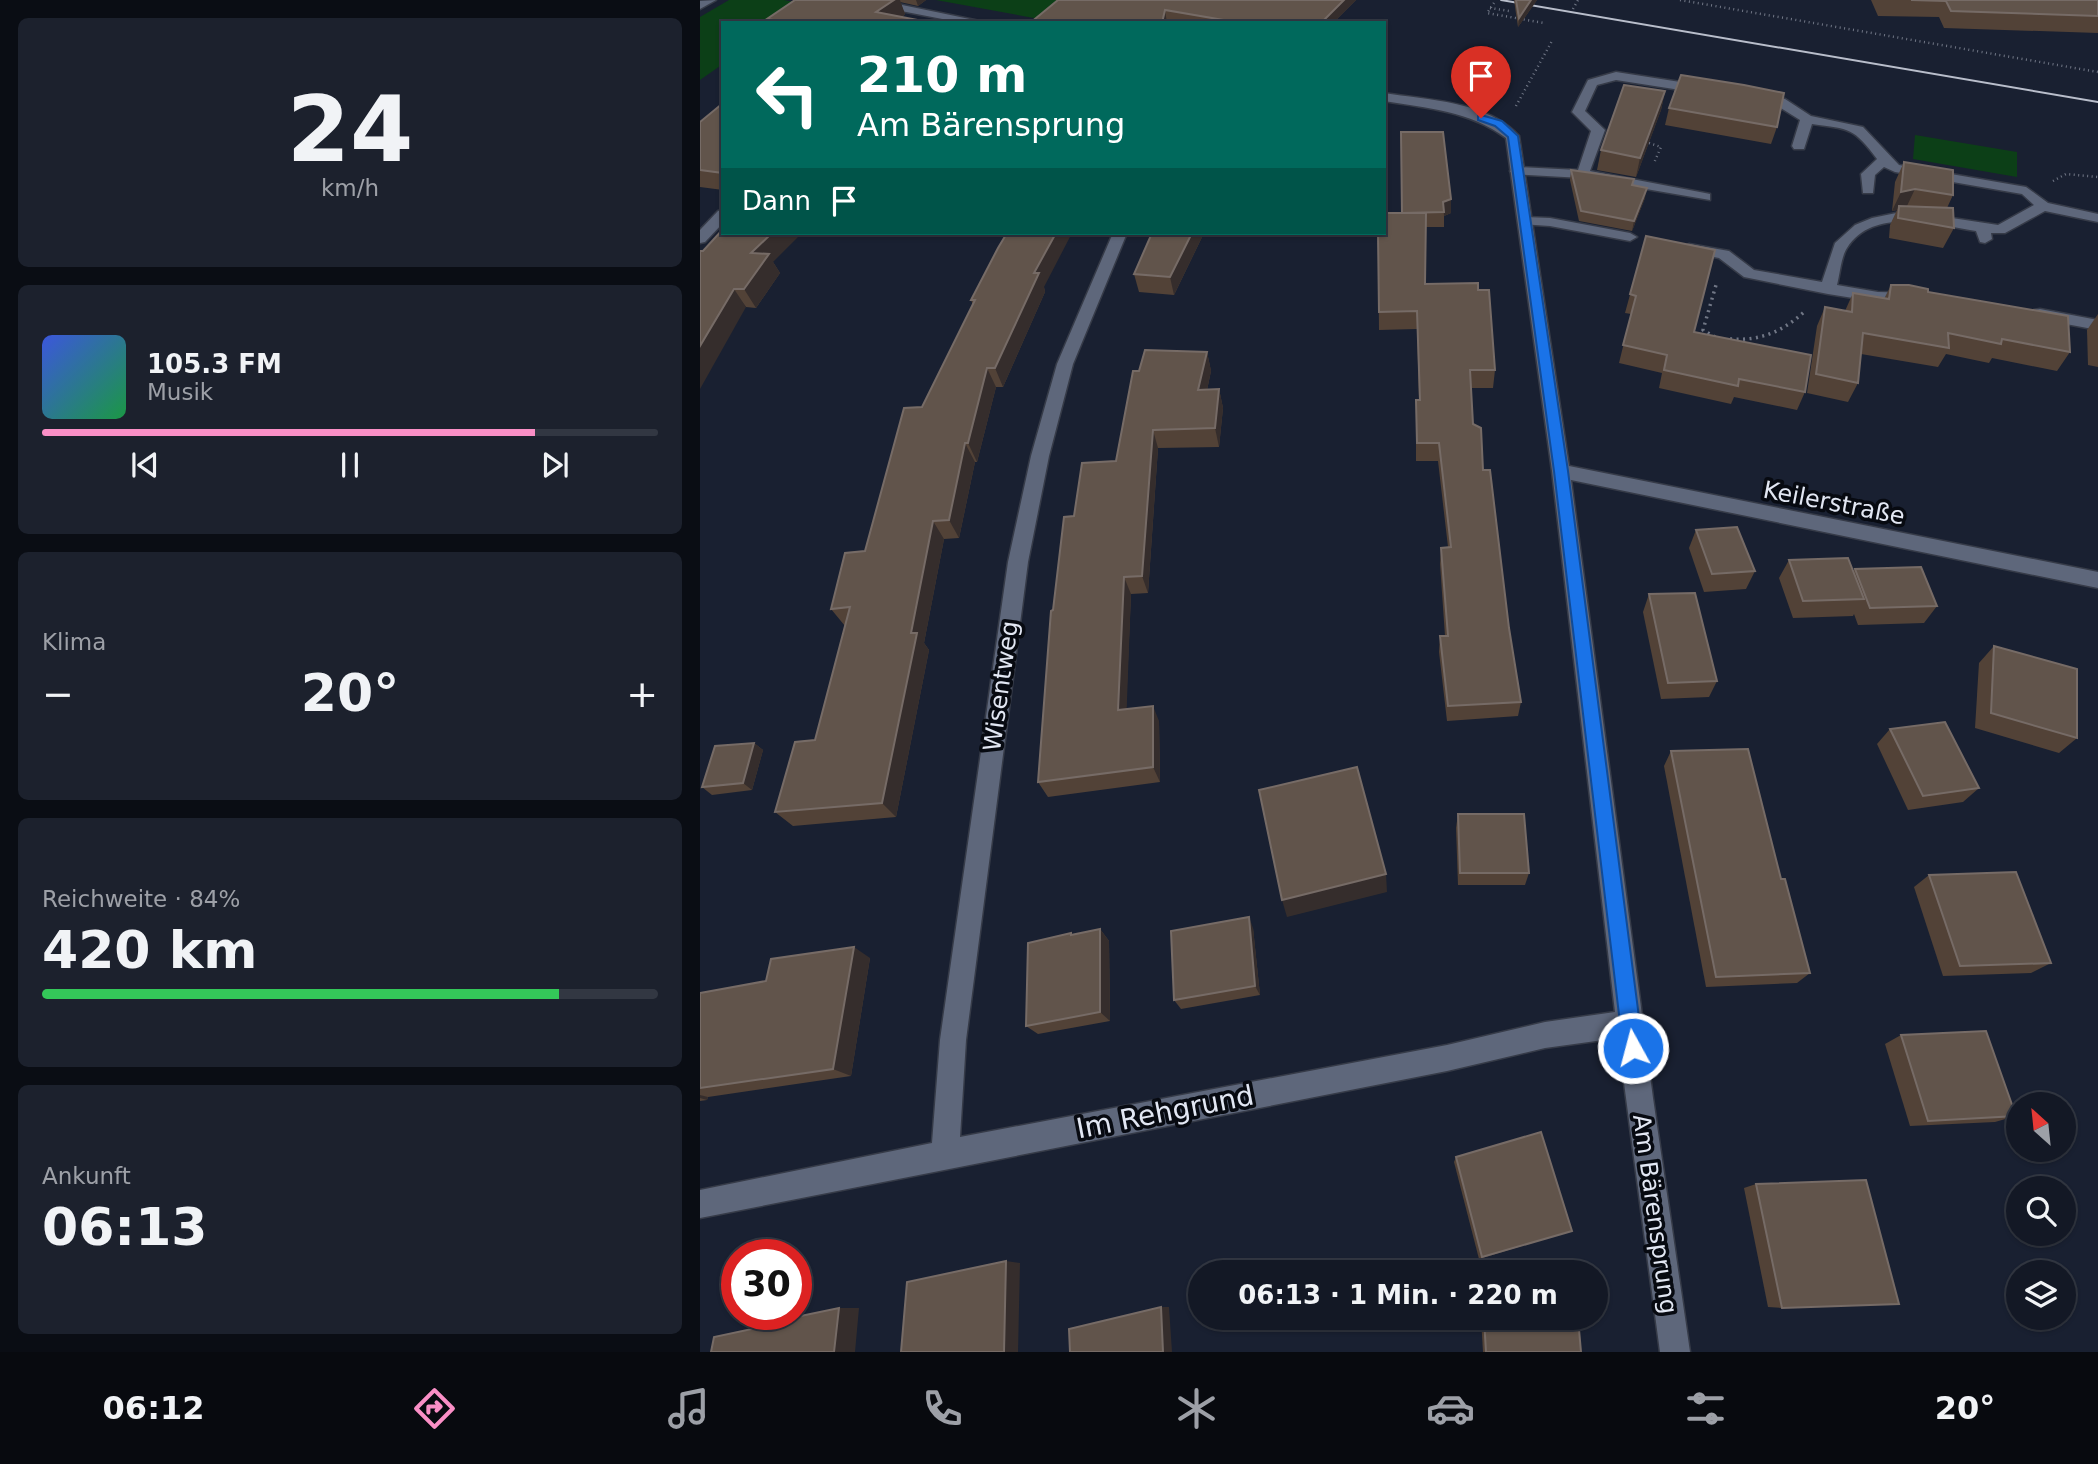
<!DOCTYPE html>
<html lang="de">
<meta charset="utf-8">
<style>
:root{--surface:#131825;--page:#1c212d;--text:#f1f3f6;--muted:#9da0a7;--line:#323742;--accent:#fa8fc6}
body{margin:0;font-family:"DejaVu Sans",sans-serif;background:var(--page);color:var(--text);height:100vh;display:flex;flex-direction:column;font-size:26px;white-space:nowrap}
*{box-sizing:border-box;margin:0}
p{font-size:23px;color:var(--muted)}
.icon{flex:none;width:38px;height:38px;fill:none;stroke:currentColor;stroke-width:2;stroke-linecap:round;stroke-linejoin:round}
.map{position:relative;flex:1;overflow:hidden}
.side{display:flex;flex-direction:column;gap:18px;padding:18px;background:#0a0d14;width:700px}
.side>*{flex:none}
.guide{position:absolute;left:21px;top:21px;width:665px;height:214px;border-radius:0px;box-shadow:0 2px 5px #0004,0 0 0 2px var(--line);background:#00695c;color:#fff;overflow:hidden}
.needle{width:46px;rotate:333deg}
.controls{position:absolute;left:1306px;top:1092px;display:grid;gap:14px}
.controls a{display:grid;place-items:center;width:70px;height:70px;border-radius:50%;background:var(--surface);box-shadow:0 2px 5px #0004,0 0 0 2px var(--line);font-size:35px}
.speed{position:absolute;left:21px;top:1239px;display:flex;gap:14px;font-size:35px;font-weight:700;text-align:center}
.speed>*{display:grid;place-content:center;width:91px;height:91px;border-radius:50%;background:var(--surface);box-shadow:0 2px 5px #0004,0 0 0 2px var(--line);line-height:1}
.speed .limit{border:10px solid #d22;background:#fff;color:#111}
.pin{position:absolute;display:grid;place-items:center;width:60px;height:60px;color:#fff;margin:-72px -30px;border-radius:50% 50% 50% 0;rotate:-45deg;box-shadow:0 0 7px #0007}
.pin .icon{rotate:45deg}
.me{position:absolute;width:77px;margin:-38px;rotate:353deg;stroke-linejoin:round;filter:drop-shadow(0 0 5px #0008)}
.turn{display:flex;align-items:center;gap:24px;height:147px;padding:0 21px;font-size:32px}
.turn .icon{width:91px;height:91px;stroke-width:2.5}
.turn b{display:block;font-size:49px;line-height:60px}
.then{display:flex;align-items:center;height:66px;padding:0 21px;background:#0003;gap:14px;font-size:26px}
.big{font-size:52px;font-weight:700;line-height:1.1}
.side .card{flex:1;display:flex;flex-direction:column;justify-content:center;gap:10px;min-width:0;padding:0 24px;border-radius:10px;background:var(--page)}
.side .dial{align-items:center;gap:0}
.dial b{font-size:91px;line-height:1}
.song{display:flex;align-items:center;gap:21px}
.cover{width:84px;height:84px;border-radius:10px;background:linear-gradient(135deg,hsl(230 70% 55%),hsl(140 70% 35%))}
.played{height:7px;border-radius:4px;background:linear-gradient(90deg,var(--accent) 80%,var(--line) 80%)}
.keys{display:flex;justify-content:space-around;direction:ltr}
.heat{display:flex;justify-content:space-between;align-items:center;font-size:38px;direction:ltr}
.charge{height:10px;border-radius:5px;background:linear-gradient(90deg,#34c759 84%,var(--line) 0)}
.trip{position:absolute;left:488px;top:1260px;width:420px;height:70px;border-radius:35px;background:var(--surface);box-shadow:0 2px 5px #0004,0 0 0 2px var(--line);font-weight:700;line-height:70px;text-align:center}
.tabs{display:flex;height:112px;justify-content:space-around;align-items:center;background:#080a0f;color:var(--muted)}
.tabs .icon{width:49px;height:49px}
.tabs .on{color:var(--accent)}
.tabs b{font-size:32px;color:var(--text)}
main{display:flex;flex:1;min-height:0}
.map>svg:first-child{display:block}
</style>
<main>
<section class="side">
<div class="card dial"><b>24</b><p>km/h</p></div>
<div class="card">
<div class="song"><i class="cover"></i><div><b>105.3 FM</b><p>Musik</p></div></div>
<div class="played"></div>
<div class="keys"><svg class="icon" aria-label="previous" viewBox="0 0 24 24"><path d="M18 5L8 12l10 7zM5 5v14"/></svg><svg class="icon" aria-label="pause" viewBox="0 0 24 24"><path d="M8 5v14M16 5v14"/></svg><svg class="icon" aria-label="next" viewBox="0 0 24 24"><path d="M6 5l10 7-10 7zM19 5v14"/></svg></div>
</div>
<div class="card"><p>Klima</p>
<div class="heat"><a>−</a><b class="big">20°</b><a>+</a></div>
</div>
<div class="card"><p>Reichweite · 84%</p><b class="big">420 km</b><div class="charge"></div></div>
<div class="card"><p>Ankunft</p><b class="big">06:13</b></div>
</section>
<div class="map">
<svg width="1398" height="1352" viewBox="0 0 1398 1352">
<rect width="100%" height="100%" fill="#192031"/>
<g fill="#0c3f17">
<path d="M29,0H84L109,5L83,23H23V64L0,80V17Z"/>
<path d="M236,0H401L378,23H361Z"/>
<path d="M1215,135L1317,152V177L1213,159Z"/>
</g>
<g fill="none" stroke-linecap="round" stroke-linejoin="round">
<defs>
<g id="lane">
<path d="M916,72L1006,86L1012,90L1006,94L916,80L897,85L885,111L905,130L890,171L1005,193L1010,194V200L882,178L812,174L810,171L817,167L878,170L891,131L872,112L888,80Z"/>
<path d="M1055,94L1085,99L1111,116L1163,127L1199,165L1326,187L1348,203L1398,214V222L1345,211L1305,233H1291L1292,239L1285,243L1280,242L1276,231C1238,225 1173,206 1147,248C1141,257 1140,274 1137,285L1178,292L1218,293L1220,296L1212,301L1178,302L1128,294L1044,277L1019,258L984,251L982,248L989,244L1029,251L1054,270L1122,282L1135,243L1155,225L1172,218L1206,211L1298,225L1334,205L1322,194L1195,172L1184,167L1175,175L1173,193H1163L1161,174L1177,159C1154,128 1150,129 1112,124L1104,149H1094L1092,146L1100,120L1076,105L1050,101L1049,98Z"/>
<path d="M825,217L850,218L930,233L937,237L930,241L850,226L820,224L818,221L820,218Z"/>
<path d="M1340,309L1398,320V330L1334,318L1332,314L1334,310Z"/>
</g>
<g id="street">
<path d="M16,0L0,9V1Z"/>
<path d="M154,0H178L289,23H263L160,3Z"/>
<path d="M684,93C727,100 788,101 819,136L869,466L1398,572V588L871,480L953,1098L990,1352H960L918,1038L845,1048L747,1071L0,1218V1190L232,1143L240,1040L308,562L331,456L357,364L413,233H427L373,364L349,456L328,562L266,1040L260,1137L747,1045L845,1022L915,1012L852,471L806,138C770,111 727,108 684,101Z"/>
<path d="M23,210V223L5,242L0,243V230L18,211Z"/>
</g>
</defs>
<use href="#lane" stroke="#363b48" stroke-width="3"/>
<use href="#street" stroke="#363b48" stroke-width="3"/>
<g stroke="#717786" stroke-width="2.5" stroke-dasharray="1 3.5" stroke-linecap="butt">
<path d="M980,0L1398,72"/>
<path d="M794,3L787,13L844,23"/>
<path d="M790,8L809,11"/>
<path d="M873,9L878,0"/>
<path d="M816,106L852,41"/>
<path d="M949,143L961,147L954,163"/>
<path d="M1353,181L1366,174L1398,177"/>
</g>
<g stroke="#717786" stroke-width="3.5" stroke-dasharray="2 4.5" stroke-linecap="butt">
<path d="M1015,337L1003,330L1016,285"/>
<path d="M1030,339C1060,341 1082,332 1104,312"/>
</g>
<use href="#lane" fill="#5e677b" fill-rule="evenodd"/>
<use href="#street" fill="#5e677b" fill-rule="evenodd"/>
<path stroke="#b9becb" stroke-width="2" d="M801,0L1398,102"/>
</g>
<g fill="#524237">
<path d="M95,0H226L218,6L200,2L205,14L202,17L233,23H69L67,19Z"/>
<path d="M358,0H656L633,23H477Z"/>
<path d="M814,0H837L818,27Z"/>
<path d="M1171,0H1398V33L1244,28L1239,17L1178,16Z"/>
<path d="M965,91L961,110L936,177L897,170L901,150Z"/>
<path d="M23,103V190L0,187V122Z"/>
<path d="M969,108L1077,127L1071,144L965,125Z"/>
<path d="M701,132L751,213L744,216V227H726L725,284L795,370L793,388H771L773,424L783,470L821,702L818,716L747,721L739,652L740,636H745L740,564L741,548L748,547L738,461H716V400H719L717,329L679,330L678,233L701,213Z"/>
<path d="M1204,162L1253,195L1247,208L1254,228L1243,248L1189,238L1190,225L1197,210L1192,211L1195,182Z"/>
<path d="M871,170L932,185L945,198L932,231L879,221L870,180Z"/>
<path d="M504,233L474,295L439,292L434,274Z"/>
<path d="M946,236L994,332L1105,392L1097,410L1034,397L1031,404L959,388L962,373L919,363L931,314L925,313Z"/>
<path d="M0,251L73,262L80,273L56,308L46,307Z"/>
<path d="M1191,285L1228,292L1370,352L1357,371L1292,358L1289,363L1246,354L1238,367L1161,354L1158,383L1148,402L1107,393L1117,326L1125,307L1145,311L1153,293L1184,299Z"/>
<path d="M344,287L345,292L303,387H296L277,462H275L259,538L244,539L224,643L229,650L196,817L93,826L75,812L115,740L145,626L131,609L165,551L222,407L273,305L271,300Z"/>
<path d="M1398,314V367L1388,365L1387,330Z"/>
<path d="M507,352L511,371L507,390L519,389L523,408L519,447L458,448L448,593L431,594L426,709L459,721L460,782L348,797L338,782L353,610L374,516L416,461L439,371Z"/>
<path d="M996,530L1055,571L1046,589L1004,592L989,548Z"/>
<path d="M1089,560L1153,571L1155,569L1237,606L1224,623L1158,625L1154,614L1153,616L1093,618L1079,578Z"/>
<path d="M949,594L1017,681L1009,697L961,699L943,612Z"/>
<path d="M1294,646L1377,738L1359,753L1275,728L1279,663Z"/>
<path d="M1190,729L1279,788L1263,802L1208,810L1177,744Z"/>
<path d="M54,743L63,750L52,790L12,795L2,787Z"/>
<path d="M971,751L1081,879L1110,973L1097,983L1006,987L964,766Z"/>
<path d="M758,814L829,873L825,885H758L756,828Z"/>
<path d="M1229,875L1351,963L1331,973L1243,976L1214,887Z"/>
<path d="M553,928L560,995L481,1009L474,1000Z"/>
<path d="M400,929L409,941L410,1021L338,1034L326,1026L373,935Z"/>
<path d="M170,958L151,1076L8,1097L7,1100L0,1101V993L66,981Z"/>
<path d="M1201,1035L1316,1116L1295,1122L1210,1126L1185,1044Z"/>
<path d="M756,1157L872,1231L779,1259L754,1162Z"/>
<path d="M1056,1184L1082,1308L1068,1307L1044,1188Z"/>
<path d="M781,1318H878L881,1352H783Z"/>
</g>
<g fill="#352d2c">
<path d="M194,0H200L205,14L193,23L176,12Z"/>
<path d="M216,0H226L218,6Z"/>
<path d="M644,0H656L633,23H621Z"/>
<path d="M831,0H837L818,27L819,18Z"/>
<path d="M465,10L467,23H462Z"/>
<path d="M965,91L961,110L936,177L940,158Z"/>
<path d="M947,188L945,198L932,231L934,221Z"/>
<path d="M1215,189L1206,208L1199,206L1197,210L1192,211L1201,192Z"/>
<path d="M751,199V213L744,216L743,202Z"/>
<path d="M72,233H102L73,262L80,273L56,308L44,289L51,253Z"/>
<path d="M356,233H372L344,287L345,292L303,387L295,368L334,273Z"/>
<path d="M492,233H504L474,295L470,277Z"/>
<path d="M34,289L46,307L0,389V346Z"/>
<path d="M507,352L511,371L503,409L498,390Z"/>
<path d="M287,368L296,387L277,462L268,443Z"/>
<path d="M519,389L523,408L519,447L515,428Z"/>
<path d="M453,430L458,448L448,593L442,576Z"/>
<path d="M265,443L275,462L259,538L249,520Z"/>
<path d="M233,521L244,539L224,643L229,650L196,817L182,803L211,633Z"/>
<path d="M424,577L431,594L426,726L418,710Z"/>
<path d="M453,706L459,721L460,782L453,767Z"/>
<path d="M54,743L63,750L52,790L43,783Z"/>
<path d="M686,874L687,892L587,917L582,900Z"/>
<path d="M549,917L553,928L560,995L555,986Z"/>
<path d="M400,929L409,941L410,1021L400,1012Z"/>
<path d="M154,947L170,958L151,1076L133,1069Z"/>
<path d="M0,1095L8,1097L7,1100L0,1098Z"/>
<path d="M306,1261L320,1263L318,1352H304Z"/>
<path d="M461,1307H469L472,1352H463Z"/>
<path d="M139,1308H159L155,1352H134Z"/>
</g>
<g fill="#61544b" stroke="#766b66" stroke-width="2">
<path d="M95,0H194L176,12L233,23H92L67,19Z"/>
<path d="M358,0H644L621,23H541L465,10L462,23H330Z"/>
<path d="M816,0H831L819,18Z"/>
<path d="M1211,0H1398V16L1251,11L1246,1Z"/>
<path d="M981,75L1044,85L1084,93L1077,127L969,108Z"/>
<path d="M924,85L965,91L940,158L901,150Z"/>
<path d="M23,103V173L0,170V122Z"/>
<path d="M701,132H743L751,199L743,202L744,212L702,213Z"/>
<path d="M1204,162L1253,170V195L1215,189L1201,192Z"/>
<path d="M871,170L934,179L932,185L947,188L934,221L881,211Z"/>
<path d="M1199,206L1253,208L1254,228L1198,218Z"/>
<path d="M684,213H726L725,284L778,283V290H789L795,370H770L773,424L781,428L783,470H790L809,628L821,702L748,706L740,636H748L741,548L751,547L739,443H717L716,400H720L717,311L679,312L678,233H684Z"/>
<path d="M23,229V233H72L51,253L69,254L44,289H34L0,346V251H3Z"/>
<path d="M307,233H356L334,273H339L295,368H287L268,443H265L249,520L233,521L211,633H217L182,803L75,812L95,742L115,740L150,607L131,609L145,553L165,551L204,408L222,407L275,300H271L298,248Z"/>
<path d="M452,233H492L470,277L434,274Z"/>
<path d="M946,236L1015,250L994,332L1111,355L1105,392L1039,379L1038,386L964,370L967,355L923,345L936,296L930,294Z"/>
<path d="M1191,285H1209L1228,289V292L1368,316L1370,352L1302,339L1301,344L1248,333L1249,348L1163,333L1158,383L1116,374L1125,307L1152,312L1153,293L1189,299Z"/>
<path d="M445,350L507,352L498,390L519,389L515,428L453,430L442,576L424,577L418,710L453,706V767L338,782L351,611L353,610L364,517L374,516L382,463L416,461L433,371H439Z"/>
<path d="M1037,527L1055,571L1012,574L996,530Z"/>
<path d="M1148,558L1164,599L1103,601L1089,560Z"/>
<path d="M1221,567L1237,606L1170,608L1155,569Z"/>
<path d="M995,593L1017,681L968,683L949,594Z"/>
<path d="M1294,646L1377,669V738L1291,713Z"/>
<path d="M1245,722L1279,788L1223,796L1190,729Z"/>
<path d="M54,743L43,783L2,787L15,746Z"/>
<path d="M1048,749L1081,879H1085L1110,973L1016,977L971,751Z"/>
<path d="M657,767L686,874L582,900L559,790Z"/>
<path d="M758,814H824L829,873H760Z"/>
<path d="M1316,872L1351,963L1260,966L1229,875Z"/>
<path d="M549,917L555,986L474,1000L471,931Z"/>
<path d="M400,929V1012L326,1026L328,943L371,933V935Z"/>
<path d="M154,947L133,1069L0,1088V993L66,981L71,959Z"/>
<path d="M1286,1031L1316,1116L1228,1121L1201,1035Z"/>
<path d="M841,1132L872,1231L782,1257L756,1157Z"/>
<path d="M1166,1180L1199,1304L1082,1308L1056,1184Z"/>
<path d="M306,1261L304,1352H201L207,1282Z"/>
<path d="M461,1307L463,1352H370L369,1329Z"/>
<path d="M139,1308L134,1352H11L14,1337L52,1329V1326Z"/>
<path d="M784,1318H878L881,1352H786Z"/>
</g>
<path fill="#1a73e8" stroke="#114b97" stroke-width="2" d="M781,115L802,121L818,136L868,471L943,1048L940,1055L933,1058L926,1055L923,1048L854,471L808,137L795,126L778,120V116Z"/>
<g text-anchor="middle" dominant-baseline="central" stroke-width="7" stroke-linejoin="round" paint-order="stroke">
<g font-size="24" fill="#e2e7f3" stroke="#070a11">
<text transform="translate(1134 503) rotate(11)">Keilerstraße</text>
<text transform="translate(301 686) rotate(-82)">Wisentweg</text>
<text transform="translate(955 1214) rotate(82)">Am Bärensprung</text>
</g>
<g font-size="28" fill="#e2e7f3" stroke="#070a11">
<text transform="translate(465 1112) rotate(-11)">Im Rehgrund</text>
</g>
</g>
</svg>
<div class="controls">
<a><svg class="needle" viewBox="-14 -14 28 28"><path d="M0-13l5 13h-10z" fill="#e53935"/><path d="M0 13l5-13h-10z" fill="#9da0a7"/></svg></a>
<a><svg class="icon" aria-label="search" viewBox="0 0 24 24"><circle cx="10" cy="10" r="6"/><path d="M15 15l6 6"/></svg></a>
<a><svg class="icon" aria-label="layers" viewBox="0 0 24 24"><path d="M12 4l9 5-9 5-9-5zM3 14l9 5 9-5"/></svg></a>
</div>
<div class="speed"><div class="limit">30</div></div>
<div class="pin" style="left:781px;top:118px;background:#d93025"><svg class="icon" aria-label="arrive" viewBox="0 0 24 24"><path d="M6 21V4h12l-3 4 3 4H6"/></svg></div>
<svg class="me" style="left:933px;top:1048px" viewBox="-20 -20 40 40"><circle r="17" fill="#1a73e8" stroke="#fff" stroke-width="3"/><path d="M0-11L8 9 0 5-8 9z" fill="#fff"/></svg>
<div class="trip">06:13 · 1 Min. · 220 m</div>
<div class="guide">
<div class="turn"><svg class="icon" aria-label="left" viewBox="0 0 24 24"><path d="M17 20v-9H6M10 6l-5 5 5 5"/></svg><div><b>210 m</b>Am Bärensprung</div></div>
<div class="then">Dann<svg class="icon" aria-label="arrive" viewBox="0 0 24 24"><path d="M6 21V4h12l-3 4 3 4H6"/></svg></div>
</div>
</div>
</main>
<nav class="tabs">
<b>06:12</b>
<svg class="icon on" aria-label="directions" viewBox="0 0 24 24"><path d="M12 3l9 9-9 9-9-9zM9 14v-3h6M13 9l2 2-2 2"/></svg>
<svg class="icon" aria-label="music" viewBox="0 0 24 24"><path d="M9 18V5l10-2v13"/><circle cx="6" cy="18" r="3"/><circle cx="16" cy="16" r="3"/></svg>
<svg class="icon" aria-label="phone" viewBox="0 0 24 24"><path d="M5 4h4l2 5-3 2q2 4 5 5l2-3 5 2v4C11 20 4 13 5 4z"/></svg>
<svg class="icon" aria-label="climate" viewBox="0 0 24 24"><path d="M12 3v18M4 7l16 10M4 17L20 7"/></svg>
<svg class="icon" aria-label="car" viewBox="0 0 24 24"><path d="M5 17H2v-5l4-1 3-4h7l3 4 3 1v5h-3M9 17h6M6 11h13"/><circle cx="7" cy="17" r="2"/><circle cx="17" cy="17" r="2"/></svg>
<svg class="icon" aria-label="filters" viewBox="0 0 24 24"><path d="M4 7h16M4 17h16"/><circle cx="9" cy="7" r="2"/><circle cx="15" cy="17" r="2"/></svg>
<b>20°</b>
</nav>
